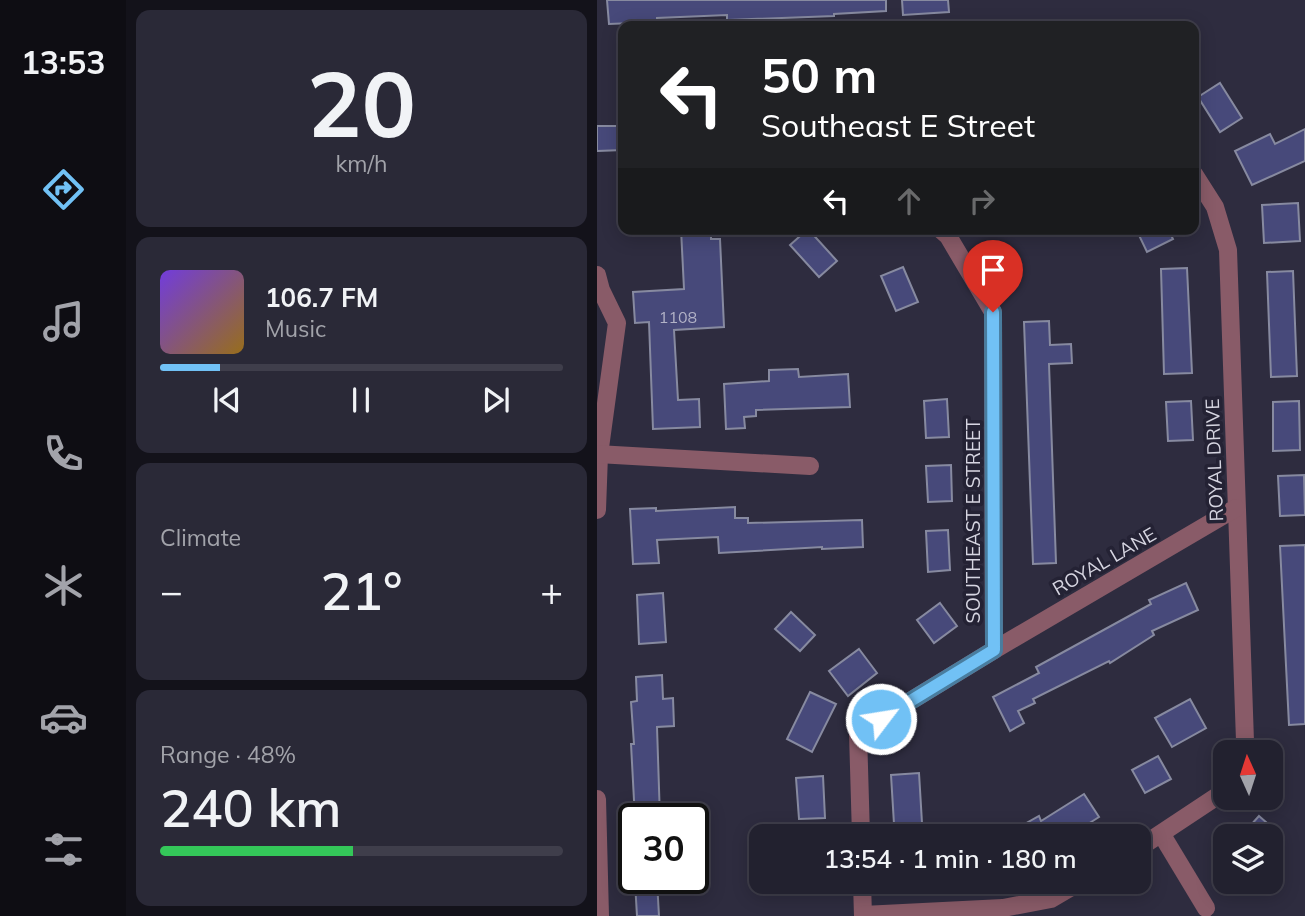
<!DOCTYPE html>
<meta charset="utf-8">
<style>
:root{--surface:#22212f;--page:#2a2937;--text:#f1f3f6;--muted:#a2a3aa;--line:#3f3e4b;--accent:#71c1f5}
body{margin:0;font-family:Mulish,sans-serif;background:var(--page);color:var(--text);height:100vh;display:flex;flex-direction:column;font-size:26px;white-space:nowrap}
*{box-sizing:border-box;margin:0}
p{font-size:23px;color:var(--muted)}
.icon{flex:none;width:38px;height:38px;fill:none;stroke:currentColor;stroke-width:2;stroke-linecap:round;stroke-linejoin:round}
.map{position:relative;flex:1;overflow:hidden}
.drawer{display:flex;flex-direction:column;gap:10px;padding:10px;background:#13121a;width:471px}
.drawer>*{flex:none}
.banner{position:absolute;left:21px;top:21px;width:581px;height:214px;border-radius:14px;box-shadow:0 4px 18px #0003,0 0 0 2px var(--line);background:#202124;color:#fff;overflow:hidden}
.needle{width:46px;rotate:357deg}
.buttons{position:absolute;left:616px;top:740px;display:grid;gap:14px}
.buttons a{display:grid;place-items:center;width:70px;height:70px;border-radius:14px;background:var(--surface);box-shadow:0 4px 18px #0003,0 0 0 2px var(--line);font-size:35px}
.speed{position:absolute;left:21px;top:803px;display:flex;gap:14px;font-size:35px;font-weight:700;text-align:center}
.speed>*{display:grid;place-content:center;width:91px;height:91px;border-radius:50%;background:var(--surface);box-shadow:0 4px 18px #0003,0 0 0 2px var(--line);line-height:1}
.speed .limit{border:4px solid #111;border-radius:10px;background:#fff;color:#111}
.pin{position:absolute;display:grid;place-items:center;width:60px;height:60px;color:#fff;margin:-72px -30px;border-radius:50% 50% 50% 0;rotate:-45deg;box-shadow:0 0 7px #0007}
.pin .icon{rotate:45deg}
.me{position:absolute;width:77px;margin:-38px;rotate:59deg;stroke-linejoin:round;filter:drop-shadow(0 0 5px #0008)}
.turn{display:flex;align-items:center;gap:24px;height:147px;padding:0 28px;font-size:32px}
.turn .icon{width:91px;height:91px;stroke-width:2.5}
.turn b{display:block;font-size:49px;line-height:60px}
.lanes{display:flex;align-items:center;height:66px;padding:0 28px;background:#0003;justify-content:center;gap:35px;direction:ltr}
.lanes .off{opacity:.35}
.big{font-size:52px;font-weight:600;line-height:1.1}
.drawer .tile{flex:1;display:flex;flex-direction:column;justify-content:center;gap:10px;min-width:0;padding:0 24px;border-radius:14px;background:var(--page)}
.drawer .dial{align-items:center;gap:0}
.dial b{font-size:91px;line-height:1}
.song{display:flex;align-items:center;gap:21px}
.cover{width:84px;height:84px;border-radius:10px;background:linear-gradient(135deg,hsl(260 70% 55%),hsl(40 70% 35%))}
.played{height:7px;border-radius:4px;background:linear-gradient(90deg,var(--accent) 15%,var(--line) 15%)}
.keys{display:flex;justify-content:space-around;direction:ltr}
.heat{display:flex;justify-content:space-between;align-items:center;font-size:38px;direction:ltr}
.charge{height:10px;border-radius:5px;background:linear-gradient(90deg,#34c759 48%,var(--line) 0)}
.trip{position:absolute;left:152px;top:824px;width:402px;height:70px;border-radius:14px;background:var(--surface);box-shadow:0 4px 18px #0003,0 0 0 2px var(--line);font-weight:600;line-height:70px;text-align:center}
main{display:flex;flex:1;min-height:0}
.dock{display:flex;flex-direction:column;width:126px;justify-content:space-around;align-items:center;background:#0e0d13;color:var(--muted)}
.dock .icon{width:49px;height:49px}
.dock .selected{color:var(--accent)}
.dock b{font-size:32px;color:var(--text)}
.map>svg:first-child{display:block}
</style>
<main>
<nav class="dock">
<b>13:53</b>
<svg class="icon selected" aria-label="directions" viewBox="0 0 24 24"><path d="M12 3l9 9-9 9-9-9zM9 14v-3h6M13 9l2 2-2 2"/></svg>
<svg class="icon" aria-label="music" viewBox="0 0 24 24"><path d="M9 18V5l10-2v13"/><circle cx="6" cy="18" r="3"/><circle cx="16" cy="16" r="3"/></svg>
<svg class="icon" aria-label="phone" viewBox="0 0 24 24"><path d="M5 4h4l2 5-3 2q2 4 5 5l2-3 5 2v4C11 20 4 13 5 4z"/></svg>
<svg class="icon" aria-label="climate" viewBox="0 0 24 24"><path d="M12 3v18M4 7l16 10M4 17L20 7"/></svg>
<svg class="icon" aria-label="car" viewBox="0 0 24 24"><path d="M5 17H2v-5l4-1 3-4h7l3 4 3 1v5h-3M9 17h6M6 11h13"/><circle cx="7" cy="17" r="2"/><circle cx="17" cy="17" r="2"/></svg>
<svg class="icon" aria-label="filters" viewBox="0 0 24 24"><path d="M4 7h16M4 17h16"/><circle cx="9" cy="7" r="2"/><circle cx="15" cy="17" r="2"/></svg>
</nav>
<section class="drawer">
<div class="tile dial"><b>20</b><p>km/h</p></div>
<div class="tile">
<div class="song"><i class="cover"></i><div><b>106.7 FM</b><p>Music</p></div></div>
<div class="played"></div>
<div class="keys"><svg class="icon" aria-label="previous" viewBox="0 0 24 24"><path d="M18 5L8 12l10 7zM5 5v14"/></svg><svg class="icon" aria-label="pause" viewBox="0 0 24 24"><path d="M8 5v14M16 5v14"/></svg><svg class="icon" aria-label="next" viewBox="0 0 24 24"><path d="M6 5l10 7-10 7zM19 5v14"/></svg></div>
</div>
<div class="tile"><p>Climate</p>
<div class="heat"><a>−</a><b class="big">21°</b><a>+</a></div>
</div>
<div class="tile"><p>Range · 48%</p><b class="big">240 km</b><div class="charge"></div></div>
</section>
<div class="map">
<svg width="709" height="916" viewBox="0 0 709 916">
<rect width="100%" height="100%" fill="#2e2c3f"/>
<g fill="#47497a" stroke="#878aa0" stroke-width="2">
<path d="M10,0H289V11L237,14V16L130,20V15L60,18V22L12,24Z"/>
<path d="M305,0H351L352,12L306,15Z"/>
<path d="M623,83L645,118L623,132L601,97Z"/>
<path d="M0,126H26V150L0,151Z"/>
<path d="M708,129V161L655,185L638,151L673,134L678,144Z"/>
<path d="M701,203L703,241L667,243L665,205Z"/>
<path d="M84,229H114V239H123L127,327L77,330L81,400L102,399L103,427L56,429L52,322L38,323L36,292L87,289Z"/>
<path d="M211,229L240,261L222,277L193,245Z"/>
<path d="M539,229H571L576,239L550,252Z"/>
<path d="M306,267L321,302L299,311L284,276Z"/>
<path d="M590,268L595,373L567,374L564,269Z"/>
<path d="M696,271L700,376L674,377L670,272Z"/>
<path d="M452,321L453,345L474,344L475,363L452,364L459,563L436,564L427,322Z"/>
<path d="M201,369L202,377L251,374L253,407L159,410V416L147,417L148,428L129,429L127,384L172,381V370Z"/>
<path d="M350,399L352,437L329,438L327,401Z"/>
<path d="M594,401L596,440L571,441L569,402Z"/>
<path d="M702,401L703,450L676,451V402Z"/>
<path d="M354,465L355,501L331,502L329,466Z"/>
<path d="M707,475L708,515L683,516L681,476Z"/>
<path d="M138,507V518H151V523L265,520L266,547L225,549V547L122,553L121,537L60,540L62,563L36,564L33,509L59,508V511Z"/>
<path d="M351,530L353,570L331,572L329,531Z"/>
<path d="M708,545V724L692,725L683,546Z"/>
<path d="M589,583L601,610L555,631L557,635L513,663L512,661L436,699L438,703L421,711L427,723L413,731L396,697L442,673L439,667L554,604L552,600Z"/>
<path d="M66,593L69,642L42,644L40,595Z"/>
<path d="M343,603L360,626L337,643L320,620Z"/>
<path d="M194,612L218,635L203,651L178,629Z"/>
<path d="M262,649L280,673L251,696L232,671Z"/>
<path d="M65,675L66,699L76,698L77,726L60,727L63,819H38L34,744H37L34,702L40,701L39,677Z"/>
<path d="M213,692L239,704L215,752L190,739Z"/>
<path d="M593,699L609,728L575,747L558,718Z"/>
<path d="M561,756L574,779L548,793L535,770Z"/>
<path d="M322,773L325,823L297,824L294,775Z"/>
<path d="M226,776L228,818L202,819L199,778Z"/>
<path d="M487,794L502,817L472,836H406L442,816L444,821Z"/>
<path d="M662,816L685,836H644Z"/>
<path d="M60,881L62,916H40L38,882Z"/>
</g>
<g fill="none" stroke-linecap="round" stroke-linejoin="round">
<g stroke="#895b68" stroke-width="18">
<path d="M597,174L618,207L631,250L648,741L645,752"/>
<path d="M0,275L4,290L20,323L2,455L0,510"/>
<path d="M0,454L213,466"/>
<path d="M397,650L639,508"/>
<path d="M0,799L3,916"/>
<path d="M565,835L609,908"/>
<path d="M264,836L261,733L397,650L396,312L351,236L343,229"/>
<path d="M542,848L628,791"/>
<path d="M265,882L266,916"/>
<path d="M266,915L406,908L454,899L483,882"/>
</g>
</g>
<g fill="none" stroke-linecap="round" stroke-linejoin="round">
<defs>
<path id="route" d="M284,719L397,650L396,312"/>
</defs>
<use href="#route" stroke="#497d9f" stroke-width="18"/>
<use href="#route" stroke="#71c1f5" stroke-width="12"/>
</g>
<g text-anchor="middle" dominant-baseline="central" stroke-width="7" stroke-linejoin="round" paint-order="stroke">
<g font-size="16" fill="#b2b2c7">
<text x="81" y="317">1108</text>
</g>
<g font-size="19" fill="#d6d5e1" stroke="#242234">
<text transform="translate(617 460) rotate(-92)">ROYAL DRIVE</text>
<text transform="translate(376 521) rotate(-90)">SOUTHEAST E STREET</text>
<text transform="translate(507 561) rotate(-30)">ROYAL LANE</text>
</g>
</g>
</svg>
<div class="buttons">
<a><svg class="needle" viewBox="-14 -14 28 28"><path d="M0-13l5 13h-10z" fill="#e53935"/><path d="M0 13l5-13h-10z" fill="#a2a3aa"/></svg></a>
<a><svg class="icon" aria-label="layers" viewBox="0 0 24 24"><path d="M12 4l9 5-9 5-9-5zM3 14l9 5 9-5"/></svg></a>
</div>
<div class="speed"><div class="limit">30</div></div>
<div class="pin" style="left:396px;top:312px;background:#d93025"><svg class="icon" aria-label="arrive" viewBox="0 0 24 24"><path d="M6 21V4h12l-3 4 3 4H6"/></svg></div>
<svg class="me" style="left:284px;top:719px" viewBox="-20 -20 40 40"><circle r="17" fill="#71c1f5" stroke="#fff" stroke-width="3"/><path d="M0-11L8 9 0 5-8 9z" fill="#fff"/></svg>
<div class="trip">13:54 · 1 min · 180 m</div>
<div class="banner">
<div class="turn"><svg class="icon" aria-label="left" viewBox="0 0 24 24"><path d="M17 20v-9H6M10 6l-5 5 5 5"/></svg><div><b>50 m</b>Southeast E Street</div></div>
<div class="lanes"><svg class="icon" aria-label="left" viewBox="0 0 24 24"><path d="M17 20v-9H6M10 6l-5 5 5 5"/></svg><svg class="icon off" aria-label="ahead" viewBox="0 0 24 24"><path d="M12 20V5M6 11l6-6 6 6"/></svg><svg class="icon off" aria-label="right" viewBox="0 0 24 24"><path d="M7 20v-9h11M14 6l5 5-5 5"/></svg></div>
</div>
</div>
</main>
